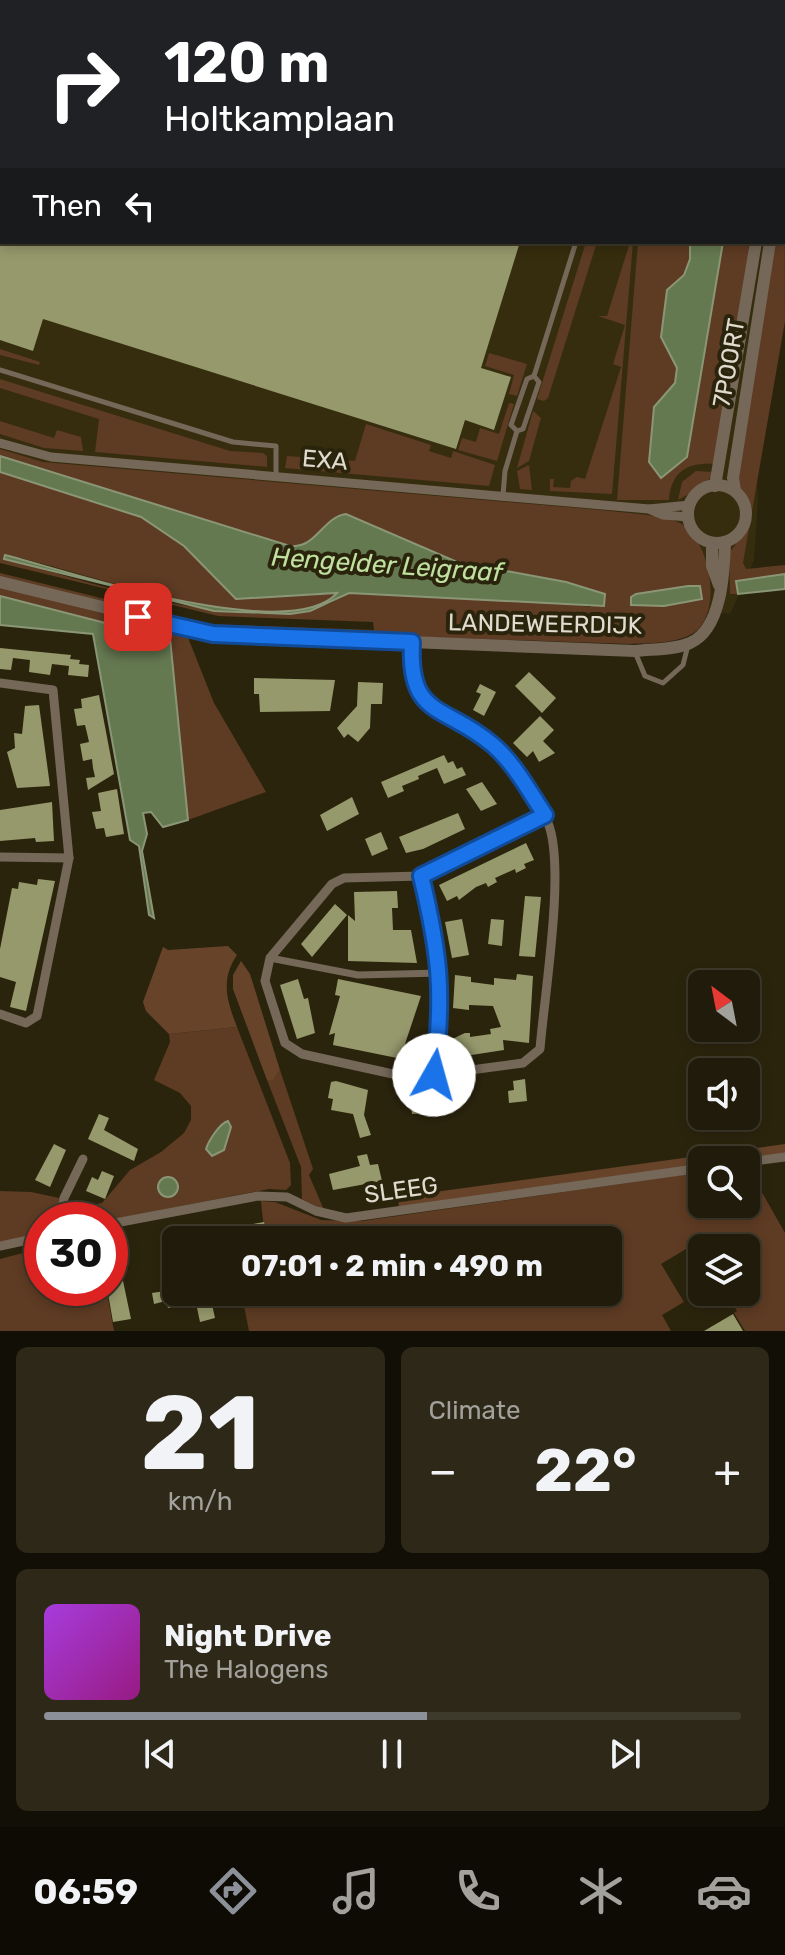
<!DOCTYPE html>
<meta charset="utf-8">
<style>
:root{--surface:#201b0a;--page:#2d2818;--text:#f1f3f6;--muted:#a2a19c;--line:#3d392b;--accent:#8c9099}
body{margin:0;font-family:Rubik,sans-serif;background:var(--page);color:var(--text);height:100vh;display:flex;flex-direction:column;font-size:30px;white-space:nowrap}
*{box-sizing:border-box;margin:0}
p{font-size:26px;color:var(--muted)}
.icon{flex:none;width:44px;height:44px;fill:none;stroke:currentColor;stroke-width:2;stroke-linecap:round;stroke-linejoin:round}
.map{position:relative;height:1331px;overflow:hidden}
.side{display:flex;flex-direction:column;gap:16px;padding:16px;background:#120f06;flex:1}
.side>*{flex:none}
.guide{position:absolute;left:0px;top:0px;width:786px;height:244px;box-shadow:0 4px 12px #0003,0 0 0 2px var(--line);background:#202124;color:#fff;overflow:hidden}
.needle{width:52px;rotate:328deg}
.controls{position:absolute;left:688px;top:970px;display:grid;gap:16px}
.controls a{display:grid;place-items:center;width:72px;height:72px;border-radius:12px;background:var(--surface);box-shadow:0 4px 12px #0003,0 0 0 2px var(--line);font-size:40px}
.speed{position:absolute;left:24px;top:1202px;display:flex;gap:16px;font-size:40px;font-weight:700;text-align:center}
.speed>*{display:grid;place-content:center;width:104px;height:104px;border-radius:50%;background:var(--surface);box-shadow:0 4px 12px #0003,0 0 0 2px var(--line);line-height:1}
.speed .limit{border:12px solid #d22;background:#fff;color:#111}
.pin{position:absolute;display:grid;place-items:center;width:68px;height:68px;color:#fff;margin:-34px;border-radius:16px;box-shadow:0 4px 12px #0006}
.me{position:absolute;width:88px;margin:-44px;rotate:7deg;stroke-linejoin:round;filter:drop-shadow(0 0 6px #0008)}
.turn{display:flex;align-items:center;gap:28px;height:168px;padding:0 32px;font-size:36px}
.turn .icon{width:104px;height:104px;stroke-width:2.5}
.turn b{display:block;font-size:56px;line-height:68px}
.then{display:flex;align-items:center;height:76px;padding:0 32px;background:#0003;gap:16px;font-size:30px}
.big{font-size:60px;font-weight:700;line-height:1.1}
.side .widget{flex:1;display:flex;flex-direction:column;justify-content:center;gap:12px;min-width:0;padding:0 28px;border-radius:12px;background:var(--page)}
.side .dial{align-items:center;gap:0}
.dial b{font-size:104px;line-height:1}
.song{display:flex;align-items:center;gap:24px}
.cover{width:96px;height:96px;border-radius:12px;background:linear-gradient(135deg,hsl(280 70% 55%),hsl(310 70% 35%))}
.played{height:8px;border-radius:4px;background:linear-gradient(90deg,var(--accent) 55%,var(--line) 55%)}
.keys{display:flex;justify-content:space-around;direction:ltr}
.heat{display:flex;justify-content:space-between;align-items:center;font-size:44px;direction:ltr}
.side .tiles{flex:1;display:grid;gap:16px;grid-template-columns:1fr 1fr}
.widget:last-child{grid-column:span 2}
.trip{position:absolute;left:162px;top:1226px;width:460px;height:80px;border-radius:12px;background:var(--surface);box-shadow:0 4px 12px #0003,0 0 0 2px var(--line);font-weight:700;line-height:80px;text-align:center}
.dock{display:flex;height:128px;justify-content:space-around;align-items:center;background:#0d0b04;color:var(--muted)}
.dock .icon{width:56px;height:56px}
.dock .on{color:var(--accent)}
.dock b{font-size:36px;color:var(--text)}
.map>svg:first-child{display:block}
</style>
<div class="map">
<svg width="785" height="1331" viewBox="0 0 785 1331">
<rect width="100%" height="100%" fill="#2b240d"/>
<path fill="#362d0e" d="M0,0H737L2,2V242H784L785,86V256L756,462L758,501L754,560L730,614L605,600L336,598L221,611L0,556Z"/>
<g fill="#5e3b23" fill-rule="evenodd">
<path d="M784,23L785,321L743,563L746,569L785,565V574L736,581L738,594H730L729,553L745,532L750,517L738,483L771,242H784Z"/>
<path d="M586,242H597L548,398L544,401L537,399Z"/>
<path d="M630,242H633L612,494L550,491V479H554L553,487L570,488L571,481L577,477L585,479L621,367L613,364L625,325L598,316H607Z"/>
<path d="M638,242H748L749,253L715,464C688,462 671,471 669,500H617Z"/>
<path d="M0,349L40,362L39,365L0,355Z"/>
<path d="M489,353L527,364L517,396L509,394L514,375L485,366Z"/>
<path d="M0,379L230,451L263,453L267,456V467L95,452L99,419L0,388Z"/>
<path d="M509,403L514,404L497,461L458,450L462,438L476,442L480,428L499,434Z"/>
<path d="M533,411L541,418L529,461L517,468Z"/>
<path d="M0,421L54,438L57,430L81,437L83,451L44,448L0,434Z"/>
<path d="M366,424L431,445L429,451L451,458L453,451L495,465L489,486L285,468L287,456L355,461Z"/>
<path d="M0,449L43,462L601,510C621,513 663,514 680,523C710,539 723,611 695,632C678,644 649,643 629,644L225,630L199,627L0,577V573L206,624L374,630L373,622L218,616L0,563V472L141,517L184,546L236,599L338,594C285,650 73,566 5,555V559C87,580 276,648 348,593L544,600L590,607L605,594L566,582L457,562L397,535L313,539L299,547L290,546L0,456ZM688,586L700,587L701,599L632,605V599Z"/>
<path d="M529,465L532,490L520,489L517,471Z"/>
<path d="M696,471L714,472L706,484L678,500L682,482Z"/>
<path d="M0,587L133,621L131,650L129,629L0,596Z"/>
<path d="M141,622L187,635L214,703L266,792L188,820L170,638L138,651Z"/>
<path d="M237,1027L290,1163L291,1185L286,1190L269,1189L110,1220H70L69,1211L102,1203L130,1170L161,1152L184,1133L191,1120V1106L180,1093L154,1080L170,1042L169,1034Z"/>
<path d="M280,1070L313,1169L309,1175L324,1210L302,1199L301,1167L267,1080H272Z"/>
<path d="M747,1166L785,1233V1331H745L734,1313L737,1311L726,1292H746V1248H702V1251L696,1243L661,1264L684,1302L662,1315L671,1331H249L242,1296L261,1292H608V1240H265L261,1201L275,1202L321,1220L362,1221L702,1172V1204H746Z"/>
<path d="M0,1191L31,1192L59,1198L56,1219L42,1220V1235L0,1243Z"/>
<path d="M42,1248V1288H106L114,1331H0V1259Z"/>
</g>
<g fill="#67432a">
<path d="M228,946L237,955C220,980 227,1001 237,1027L169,1034L146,1011L143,1002L163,947L168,950Z"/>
<path d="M241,961L250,974L280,1070L272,1081L267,1080L233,989V975Z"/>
<path d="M785,1144V1154L702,1160V1165L399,1208L398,1197Z"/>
</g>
<g fill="#657951" stroke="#8a9676" stroke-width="2">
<path d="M690,242H723L687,457L661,478L649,462L654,407L675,383L677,368L661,337L667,290L684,275L690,259Z"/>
<path d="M0,456L290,546C316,549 323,517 346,514L457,562L566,582L605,594L604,606L349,593L310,611L290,614L214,611L4,559L5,555C68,571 290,646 337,593L236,599L184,546L141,517L0,472Z"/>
<path d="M785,574V589L738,594L736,581Z"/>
<path d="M688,586H700L702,599L664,606L631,605V597L636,594Z"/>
<path d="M0,596L129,629L131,650H138L144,632L170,638L188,820L163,827L151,812L143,813L147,834L142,851L154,918L149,915L139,846L130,840L93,634L0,625Z"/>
<path d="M228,1121L231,1127L224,1150L212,1156L206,1149C209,1140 220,1123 228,1121Z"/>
<circle cx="168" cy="1187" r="10"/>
</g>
<g fill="#96996c">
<path d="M0,242H520L481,368L511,377L494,430L465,420L456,449L43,319L33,351L0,340Z"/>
<path d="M0,648L71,655L70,659L80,660L79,664L89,665L88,677L68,675L69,666L52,664L50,675L29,672L30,660L13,658L11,670L0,669Z"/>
<path d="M529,672L556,698L542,713L515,686Z"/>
<path d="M254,678L335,680L330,711L260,712L259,694H254Z"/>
<path d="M358,682L383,683L382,704H371L370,728L358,742L348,734L344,738L337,728L357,706Z"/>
<path d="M480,684L496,692L484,716L473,710L481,694L476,692Z"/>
<path d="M99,695L114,774L88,790L86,778L95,777L93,768L92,759L83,761L80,744L89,742L87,733L85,725L77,726L74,709L82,708L81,699Z"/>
<path d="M39,705L50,786L17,788L7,752L15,748L14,733L22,734L25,706Z"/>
<path d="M540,716L554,730L543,741L555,753L539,762L533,751L527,757L513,743Z"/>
<path d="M444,755L448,763L453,761L457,769L462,767L466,775L444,784L437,768L418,776L419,779L402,786L404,791L388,798L381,782Z"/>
<path d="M482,782L497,804L481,811L466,789Z"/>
<path d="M117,789L124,834L106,837L104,828L96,829L92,812L101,811L98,793Z"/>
<path d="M352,797L359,814L327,831L320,815Z"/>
<path d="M52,802L54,841L36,842L35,838L0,841V810Z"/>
<path d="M458,813L465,829L423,849L406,853L399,837Z"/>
<path d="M381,832L388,849L372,856L365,839Z"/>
<path d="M526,843L534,860L524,864L526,868L516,873L515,869L495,878L497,882L488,887L486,883L476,887L459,900L457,896L447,901L439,885Z"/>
<path d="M38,879L55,881L26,1011L10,1007L16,982L0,977V949L12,888L18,889L19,882L37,885Z"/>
<path d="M397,891L398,908H392L393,930H411L417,963L348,961V915L355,921L354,892Z"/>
<path d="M525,896L541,897L535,957L519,956Z"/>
<path d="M335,904L347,915L312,957L301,944Z"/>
<path d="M462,919L469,955L452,958L445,922Z"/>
<path d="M491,919L504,920L502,946L488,944Z"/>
<path d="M517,974L533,976L529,1043L503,1040L504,1050L452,1058L450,1040L465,1033H470V1037L491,1034L490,1029L501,1027L493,1006L469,1005V1010L453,1008L455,975L471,977V982L494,985V978L516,980Z"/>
<path d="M298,979L304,999L308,998L315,1033L297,1039L280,985Z"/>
<path d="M338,979L421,996L405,1044L415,1046L412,1065L401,1062L402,1059L333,1045L335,1033L329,1035L340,996L335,995Z"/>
<path d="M525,1079L527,1101L509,1103L508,1091L514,1090L513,1081Z"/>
<path d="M336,1081L368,1090L364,1115L371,1135L360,1138L353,1114L331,1110L333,1099L328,1098L331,1082Z"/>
<path d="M422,1092L425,1113L412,1114L410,1094Z"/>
<path d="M99,1114L109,1118L104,1130L138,1149L134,1161L88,1139Z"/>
<path d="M54,1144L66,1150L50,1187L35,1180Z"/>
<path d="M367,1154L370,1165L378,1164L382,1181L333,1190L329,1174L360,1166L357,1156Z"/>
<path d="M102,1171L114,1176L105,1199L86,1191L92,1177L98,1180Z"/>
<path d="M264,1222L267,1235L243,1240H191L190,1235Z"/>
<path d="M122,1276L131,1319L113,1322L107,1288H110V1278Z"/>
<path d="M176,1281V1292H197L199,1302L211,1300L215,1318L200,1322L196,1303L168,1308L166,1301L154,1304L152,1293L165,1291L163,1284Z"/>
<path d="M733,1314L743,1331H704Z"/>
</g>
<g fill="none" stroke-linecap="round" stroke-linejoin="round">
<g stroke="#756859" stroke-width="5">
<path d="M581,0L582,2"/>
<path d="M0,370L233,442L276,446V476"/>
<path d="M517,431L511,425L527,379L534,376"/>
<path d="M503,495L505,471L517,431L523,429L539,382L534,376L576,242"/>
<path d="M635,652L645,676L663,683L683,665L688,645"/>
</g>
<path stroke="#756859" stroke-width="7" d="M270,958L358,975L441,973"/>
<g stroke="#756859" stroke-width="9">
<path d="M0,443L51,457L649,509L663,515L689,517"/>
<path d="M649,509L690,505"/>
<path d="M412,642C411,656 408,672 414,685C427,713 467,725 491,743C513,761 538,797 548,823C566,867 544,997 540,1049L523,1063L411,1078L302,1054L285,1043L265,981L270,958L332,884L344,878L421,876L545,815"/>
<path d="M0,683L53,690L69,858L37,1016L26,1023L0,1014"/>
<path d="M0,857L69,858"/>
<path d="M421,876C440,954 444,995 434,1075"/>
<path d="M746,1162L785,1157"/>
<path d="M59,1220L64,1198L83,1159"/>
<path d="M110,1224L258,1196L287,1197L316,1211L346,1218L702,1168"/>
<path d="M0,1246L42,1237"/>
</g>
<g stroke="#756859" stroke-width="12">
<path d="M681,0L683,2"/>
<path d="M699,0L701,2"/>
<circle cx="717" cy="514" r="29"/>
<path d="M715,486L756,242"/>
<path d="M735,491L733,478L770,242"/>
<path d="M712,543V566L719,585"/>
<path d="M0,582L213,634L635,651C652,649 675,650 690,643C722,629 724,572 725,542"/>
</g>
</g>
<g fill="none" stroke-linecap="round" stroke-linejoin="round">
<defs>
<path id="route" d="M138,617L213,634L412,642C408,719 445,704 493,745C514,763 529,791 545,815L421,876C440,954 444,994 434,1075"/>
</defs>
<use href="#route" stroke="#114b97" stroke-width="20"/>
<use href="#route" stroke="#1a73e8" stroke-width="14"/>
</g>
<g text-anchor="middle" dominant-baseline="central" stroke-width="8" stroke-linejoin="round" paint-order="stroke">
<g font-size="24" fill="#e0dbce" stroke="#2b240d">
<text transform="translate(729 363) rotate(-80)">7POORT</text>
<text transform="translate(325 460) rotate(5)">EXA</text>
<text transform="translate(545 624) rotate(1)">LANDEWEERDIJK</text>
<text transform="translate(401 1190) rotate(-8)">SLEEG</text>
</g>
<g font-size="26" font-style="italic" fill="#bfe09f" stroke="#2b240d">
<text transform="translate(387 565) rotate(4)">Hengelder Leigraaf</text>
</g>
</g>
</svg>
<div class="controls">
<a><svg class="needle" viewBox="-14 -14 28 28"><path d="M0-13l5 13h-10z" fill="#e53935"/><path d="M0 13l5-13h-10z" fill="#a2a19c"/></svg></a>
<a><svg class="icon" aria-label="sound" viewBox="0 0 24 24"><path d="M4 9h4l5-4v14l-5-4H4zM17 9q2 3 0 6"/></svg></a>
<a><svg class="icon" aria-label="search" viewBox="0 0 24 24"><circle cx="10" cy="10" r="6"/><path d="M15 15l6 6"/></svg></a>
<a><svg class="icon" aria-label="layers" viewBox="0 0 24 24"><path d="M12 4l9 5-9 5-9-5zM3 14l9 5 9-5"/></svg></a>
</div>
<div class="speed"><div class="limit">30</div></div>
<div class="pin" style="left:138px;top:617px;background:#d93025"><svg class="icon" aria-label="arrive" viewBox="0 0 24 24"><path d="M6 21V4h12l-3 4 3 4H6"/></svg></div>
<svg class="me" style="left:434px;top:1075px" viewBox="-20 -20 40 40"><circle r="19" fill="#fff"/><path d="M0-13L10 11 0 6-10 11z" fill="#1a73e8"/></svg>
<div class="trip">07:01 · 2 min · 490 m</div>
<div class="guide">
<div class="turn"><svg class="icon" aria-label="right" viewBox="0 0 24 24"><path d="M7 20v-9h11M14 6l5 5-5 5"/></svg><div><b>120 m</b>Holtkamplaan</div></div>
<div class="then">Then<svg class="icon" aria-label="left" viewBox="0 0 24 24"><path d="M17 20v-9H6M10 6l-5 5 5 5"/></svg></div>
</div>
</div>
<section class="side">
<div class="tiles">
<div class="widget dial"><b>21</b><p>km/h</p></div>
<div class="widget"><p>Climate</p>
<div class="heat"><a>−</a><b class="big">22°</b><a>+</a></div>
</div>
<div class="widget">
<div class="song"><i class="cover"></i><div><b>Night Drive</b><p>The Halogens</p></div></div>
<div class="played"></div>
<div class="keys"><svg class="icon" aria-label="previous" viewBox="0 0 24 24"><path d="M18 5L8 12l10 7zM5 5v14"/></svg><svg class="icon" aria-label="pause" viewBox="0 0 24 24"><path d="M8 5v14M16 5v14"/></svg><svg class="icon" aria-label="next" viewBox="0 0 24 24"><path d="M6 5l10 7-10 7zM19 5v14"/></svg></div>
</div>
</div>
</section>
<nav class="dock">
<b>06:59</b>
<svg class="icon on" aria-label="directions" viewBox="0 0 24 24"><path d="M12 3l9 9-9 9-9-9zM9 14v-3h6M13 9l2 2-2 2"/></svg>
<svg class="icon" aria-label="music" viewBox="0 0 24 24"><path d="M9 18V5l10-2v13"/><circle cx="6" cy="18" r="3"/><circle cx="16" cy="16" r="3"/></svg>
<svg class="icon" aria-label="phone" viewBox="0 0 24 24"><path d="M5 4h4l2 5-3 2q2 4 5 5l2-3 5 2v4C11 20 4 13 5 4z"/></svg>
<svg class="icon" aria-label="climate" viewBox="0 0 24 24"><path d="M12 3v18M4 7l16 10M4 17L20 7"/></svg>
<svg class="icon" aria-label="car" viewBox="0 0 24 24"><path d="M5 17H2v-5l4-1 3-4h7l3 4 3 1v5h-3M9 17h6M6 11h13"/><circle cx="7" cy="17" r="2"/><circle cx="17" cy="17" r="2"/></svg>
</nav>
